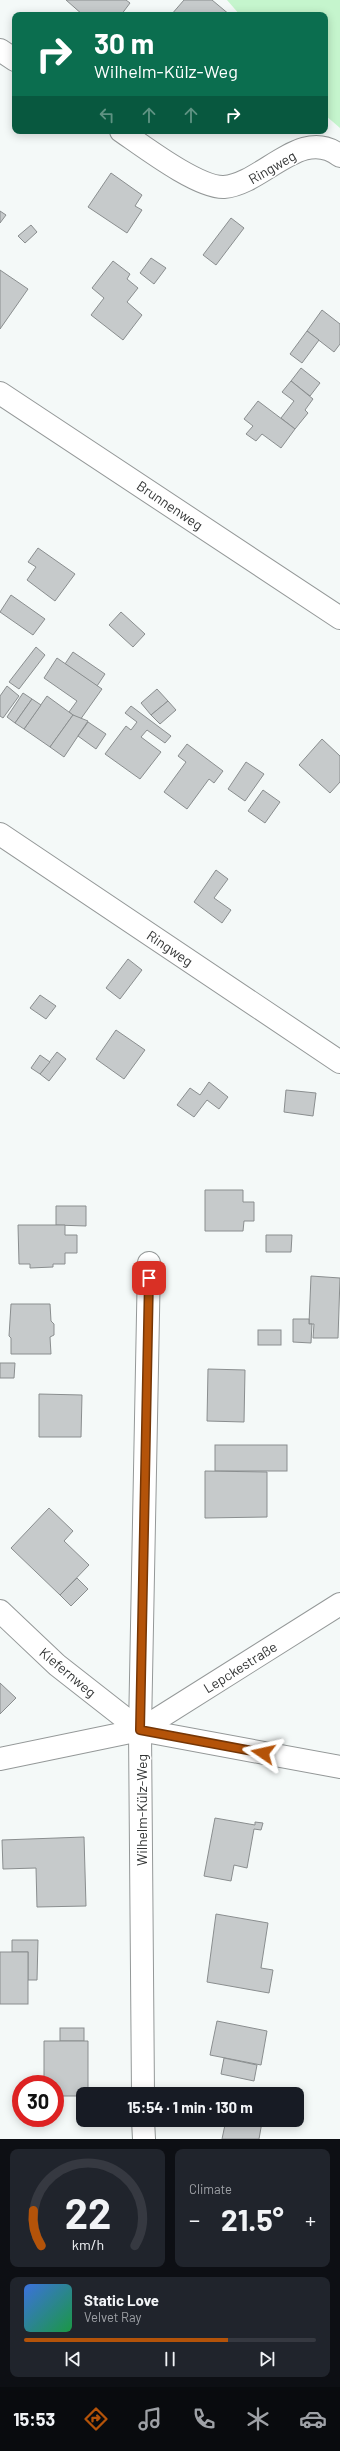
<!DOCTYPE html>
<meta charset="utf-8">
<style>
:root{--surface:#171b24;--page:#20242c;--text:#f1f3f6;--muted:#9ea1a6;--line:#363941;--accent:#b45309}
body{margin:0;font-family:Barlow,sans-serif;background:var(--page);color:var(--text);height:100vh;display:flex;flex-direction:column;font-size:15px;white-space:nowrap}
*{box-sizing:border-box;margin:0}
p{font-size:13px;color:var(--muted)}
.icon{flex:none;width:22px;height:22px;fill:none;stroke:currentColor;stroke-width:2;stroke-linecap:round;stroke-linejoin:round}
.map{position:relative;height:2139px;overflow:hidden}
.drawer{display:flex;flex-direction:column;gap:10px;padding:10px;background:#0d0f14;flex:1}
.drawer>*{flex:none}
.top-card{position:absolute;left:12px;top:12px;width:316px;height:122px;border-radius:8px;box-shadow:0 2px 10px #0003;background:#0b6e4f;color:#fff;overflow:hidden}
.speed{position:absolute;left:12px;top:2075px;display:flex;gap:8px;font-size:20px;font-weight:700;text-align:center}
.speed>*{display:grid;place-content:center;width:52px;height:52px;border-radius:50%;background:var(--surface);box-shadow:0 2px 10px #0003;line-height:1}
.speed .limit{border:6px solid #d22;background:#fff;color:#111}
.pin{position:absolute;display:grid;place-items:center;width:34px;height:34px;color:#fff;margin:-17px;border-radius:8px;box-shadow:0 2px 6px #0006}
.me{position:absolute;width:44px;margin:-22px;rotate:281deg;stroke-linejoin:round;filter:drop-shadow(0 0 3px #0008)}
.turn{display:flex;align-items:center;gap:14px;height:84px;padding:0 16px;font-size:18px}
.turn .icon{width:52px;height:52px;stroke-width:2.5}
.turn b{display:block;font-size:28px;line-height:34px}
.lanes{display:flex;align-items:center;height:38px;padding:0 16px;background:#0003;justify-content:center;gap:20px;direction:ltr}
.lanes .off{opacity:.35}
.big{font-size:30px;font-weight:700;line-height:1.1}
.drawer .card{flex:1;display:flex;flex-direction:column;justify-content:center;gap:6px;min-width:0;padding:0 14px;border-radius:8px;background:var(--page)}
.drawer .dial{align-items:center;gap:0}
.dial svg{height:104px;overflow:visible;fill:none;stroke:var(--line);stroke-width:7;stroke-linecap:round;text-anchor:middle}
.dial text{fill:var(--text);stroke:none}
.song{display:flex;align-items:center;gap:12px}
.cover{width:48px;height:48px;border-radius:6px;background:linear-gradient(135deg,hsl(220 70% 55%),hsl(140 70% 35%))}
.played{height:4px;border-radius:2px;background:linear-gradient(90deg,var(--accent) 70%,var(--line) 70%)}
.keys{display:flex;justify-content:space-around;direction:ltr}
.heat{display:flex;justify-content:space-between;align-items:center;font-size:22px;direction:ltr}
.drawer .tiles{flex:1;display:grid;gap:10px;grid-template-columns:1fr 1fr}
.card:last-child{grid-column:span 2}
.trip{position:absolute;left:76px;top:2087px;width:228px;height:40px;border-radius:8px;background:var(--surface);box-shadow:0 2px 10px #0003;font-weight:700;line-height:40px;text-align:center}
.menu{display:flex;height:64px;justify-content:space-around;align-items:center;background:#090b0e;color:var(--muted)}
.menu .icon{width:28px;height:28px}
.menu .selected{color:var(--accent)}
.menu b{font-size:18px;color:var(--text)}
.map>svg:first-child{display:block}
</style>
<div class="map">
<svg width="340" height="2139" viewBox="0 0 340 2139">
<rect width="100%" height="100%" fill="#f4f9f8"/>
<path fill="#c5f5cd" d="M227,0H340V128L325,115V15H240Z"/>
<g fill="#c6cacb" stroke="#8a8e8f">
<path d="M66,0H126L130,3L121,15H83Z"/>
<path d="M184,0H212L230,15H171Z"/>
<path d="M111,173L142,195L135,206L142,210L127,233L88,207Z"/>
<path d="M0,211L6,215L0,223Z"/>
<path d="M231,218L244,228L216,265L203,255Z"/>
<path d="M31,225L37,232L25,243L18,236Z"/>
<path d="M151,258L166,268L154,284L140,273Z"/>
<path d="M113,261L130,274L127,279L138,288L127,302L142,315L123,340L91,315L104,298L92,288Z"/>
<path d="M0,270L28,289L0,329Z"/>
<path d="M322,310L340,324V344L334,352L307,331Z"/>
<path d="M307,331L319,340L302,363L290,354Z"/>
<path d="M301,368L320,383L310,396L291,381Z"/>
<path d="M291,381L313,399L305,410L308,413L295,429L281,418L294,401L282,392Z"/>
<path d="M258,401L295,429L281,448L262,434L256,441L246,434L253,426L244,419Z"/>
<path d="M38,548L75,574L55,601L27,580L36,567L28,562Z"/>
<path d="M11,595L45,619L33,635L0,612Z"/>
<path d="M121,612L145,634L133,647L109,625Z"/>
<path d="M36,647L45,655L19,689L9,682Z"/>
<path d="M73,652L105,674L97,686L65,664Z"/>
<path d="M57,658L102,689L80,720L69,712L77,701L44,678Z"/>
<path d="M7,686L19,696L3,718L0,716V696Z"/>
<path d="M157,689L168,701L151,715L141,703Z"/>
<path d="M23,693L32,699L15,723L7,717Z"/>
<path d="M47,696L73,715L50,747L24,729Z"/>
<path d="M32,699L41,705L24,729L15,723Z"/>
<path d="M168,701L176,710L160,724L151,715Z"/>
<path d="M131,706L171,736L165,743L147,730L141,737L161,752L140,779L105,754L126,726L131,730L137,722L125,713Z"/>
<path d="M73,715L88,721L64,757L50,747Z"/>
<path d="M88,722L106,734L96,749L78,736Z"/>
<path d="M322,739L340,756V782L330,793L299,765Z"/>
<path d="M187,744L223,771L214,783L209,779L187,809L164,792L186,762L178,756Z"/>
<path d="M246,762L264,774L245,801L228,789Z"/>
<path d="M263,790L280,802L265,823L248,811Z"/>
<path d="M216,870L228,879L214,898L231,910L222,923L194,902Z"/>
<path d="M128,959L142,970L120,999L106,988Z"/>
<path d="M40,995L56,1006L46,1019L30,1008Z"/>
<path d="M116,1030L145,1050L124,1079L96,1059Z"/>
<path d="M57,1052L66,1059L49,1081L40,1074Z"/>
<path d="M40,1055L50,1062L40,1074L31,1068Z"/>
<path d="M209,1082L228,1097L219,1109L207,1100L194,1117L177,1105L190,1088L200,1095Z"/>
<path d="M286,1090L316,1093L313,1116L284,1112Z"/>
<path d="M205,1190H243V1202H254V1221H244L243,1231H205Z"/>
<path d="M56,1206H86V1226L56,1225Z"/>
<path d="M18,1225H65V1235H77V1253H65V1264H53V1267L30,1268V1264H19Z"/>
<path d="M266,1235H292L291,1252H266Z"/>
<path d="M311,1276L340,1278L338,1338H313L314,1324H309Z"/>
<path d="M11,1304H50L51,1321L54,1324V1335L50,1337L51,1354H11V1338L9,1336Z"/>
<path d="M293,1319H309V1324H312L311,1343L293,1342Z"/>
<rect x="258" y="1330" width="23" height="15"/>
<path d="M0,1363H15L14,1378H0Z"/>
<path d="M208,1369L245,1370L244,1422L207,1421Z"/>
<path d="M39,1394L82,1395L81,1437H39Z"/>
<rect x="215" y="1445" width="72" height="26"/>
<path d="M205,1471L267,1472V1517L205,1518Z"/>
<path d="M49,1508L73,1531L64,1541L89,1565L60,1595L11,1548Z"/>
<path d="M77,1578L88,1589L71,1606L60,1595Z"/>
<path d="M0,1683L16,1698L0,1714Z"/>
<path d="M215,1818L255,1825V1822L263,1823L261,1830L254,1829L247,1868L234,1865L231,1881L204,1876Z"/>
<path d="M84,1837L86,1906L37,1907L36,1868L3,1869L2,1840Z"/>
<path d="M216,1914L268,1923L261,1968L273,1970L269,1993L207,1982Z"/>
<path d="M12,1940H38L37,1980H28V1952H12Z"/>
<rect x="0" y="1952" width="28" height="52"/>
<path d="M217,2021L267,2031L261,2065L210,2055Z"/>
<rect x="60" y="2028" width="24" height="13"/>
<path d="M44,2041H88V2094H83V2096H55V2084H44Z"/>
<path d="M224,2058L257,2065L254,2081L221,2074Z"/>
<path d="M226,2120L262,2122L259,2139H222Z"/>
</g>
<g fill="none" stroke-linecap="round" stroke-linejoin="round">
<defs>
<g id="minor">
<path d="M0,50L15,60"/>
<path d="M121,131C143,146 198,188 224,187C263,184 302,125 340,156"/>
<path d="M0,393L340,618"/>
<path d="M0,834L340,1062"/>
<path d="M0,1611L57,1665L140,1730"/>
<path d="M140,1730L340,1604"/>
<path d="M0,1759L140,1730L340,1767"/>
<path d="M143,2094L140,1730L149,1263"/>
<path d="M143,2120L144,2139"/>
</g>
</defs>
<use href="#minor" stroke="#949898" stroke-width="24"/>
<use href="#minor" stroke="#fff" stroke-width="22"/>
</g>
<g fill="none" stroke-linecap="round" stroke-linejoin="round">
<defs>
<path id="route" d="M149,1278L140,1730L263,1753"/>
</defs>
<use href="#route" stroke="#753606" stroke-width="10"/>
<use href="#route" stroke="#b45309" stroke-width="7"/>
</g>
<g text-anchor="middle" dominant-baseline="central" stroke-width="3" stroke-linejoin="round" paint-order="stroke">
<g font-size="14" fill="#333535" stroke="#fff">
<text transform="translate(272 167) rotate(-30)">Ringweg</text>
<text transform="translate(170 505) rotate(34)">Brunnenweg</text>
<text transform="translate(170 948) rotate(34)">Ringweg</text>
<text transform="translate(240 1667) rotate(-32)">Lepckestraße</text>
<text transform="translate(68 1672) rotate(40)">Kiefernweg</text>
<text transform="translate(141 1810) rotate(-90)">Wilhelm-Külz-Weg</text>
</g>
</g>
</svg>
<div class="speed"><div class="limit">30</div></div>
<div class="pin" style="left:149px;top:1278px;background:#d93025"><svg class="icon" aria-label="arrive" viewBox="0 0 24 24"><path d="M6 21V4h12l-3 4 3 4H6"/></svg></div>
<svg class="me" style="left:263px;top:1753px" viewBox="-20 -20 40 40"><path d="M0-17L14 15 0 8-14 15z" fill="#b45309" stroke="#fff" stroke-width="4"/></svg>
<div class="trip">15:54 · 1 min · 130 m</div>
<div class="top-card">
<div class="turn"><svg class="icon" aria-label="right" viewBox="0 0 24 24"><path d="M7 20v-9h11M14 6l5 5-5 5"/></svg><div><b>30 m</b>Wilhelm-Külz-Weg</div></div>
<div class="lanes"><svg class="icon off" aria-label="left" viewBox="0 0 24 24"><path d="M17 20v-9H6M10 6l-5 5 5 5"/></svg><svg class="icon off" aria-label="ahead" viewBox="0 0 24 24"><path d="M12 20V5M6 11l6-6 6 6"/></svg><svg class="icon off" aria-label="ahead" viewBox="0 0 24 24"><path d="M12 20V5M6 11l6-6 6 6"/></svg><svg class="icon" aria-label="right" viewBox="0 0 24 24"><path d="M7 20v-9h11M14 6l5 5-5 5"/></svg></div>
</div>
</div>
<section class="drawer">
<div class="tiles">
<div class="card dial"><svg viewBox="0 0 100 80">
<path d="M14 69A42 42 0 1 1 86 69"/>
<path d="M14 69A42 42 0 0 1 8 42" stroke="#b45309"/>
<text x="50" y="56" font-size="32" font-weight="700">22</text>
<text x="50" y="72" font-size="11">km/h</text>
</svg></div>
<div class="card"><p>Climate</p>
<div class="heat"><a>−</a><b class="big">21.5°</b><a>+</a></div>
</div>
<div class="card">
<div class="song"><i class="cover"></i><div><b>Static Love</b><p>Velvet Ray</p></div></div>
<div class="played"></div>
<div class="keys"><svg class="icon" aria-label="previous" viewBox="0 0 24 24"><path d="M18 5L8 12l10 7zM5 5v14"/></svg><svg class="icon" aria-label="pause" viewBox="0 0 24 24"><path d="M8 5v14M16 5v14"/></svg><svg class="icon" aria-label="next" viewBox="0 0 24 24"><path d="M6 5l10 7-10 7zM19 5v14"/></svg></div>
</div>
</div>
</section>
<nav class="menu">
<b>15:53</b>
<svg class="icon selected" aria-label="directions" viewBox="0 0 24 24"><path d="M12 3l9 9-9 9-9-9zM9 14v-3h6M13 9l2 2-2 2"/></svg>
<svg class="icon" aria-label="music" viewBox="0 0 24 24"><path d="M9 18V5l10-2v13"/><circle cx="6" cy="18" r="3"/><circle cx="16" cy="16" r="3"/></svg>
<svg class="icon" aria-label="phone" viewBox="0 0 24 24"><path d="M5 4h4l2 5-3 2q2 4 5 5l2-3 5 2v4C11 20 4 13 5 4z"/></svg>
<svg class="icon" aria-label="climate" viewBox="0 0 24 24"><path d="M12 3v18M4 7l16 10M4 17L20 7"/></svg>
<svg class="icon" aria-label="car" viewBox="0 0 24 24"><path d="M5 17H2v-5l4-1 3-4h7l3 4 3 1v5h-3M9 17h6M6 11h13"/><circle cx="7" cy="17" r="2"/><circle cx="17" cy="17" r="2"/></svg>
</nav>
